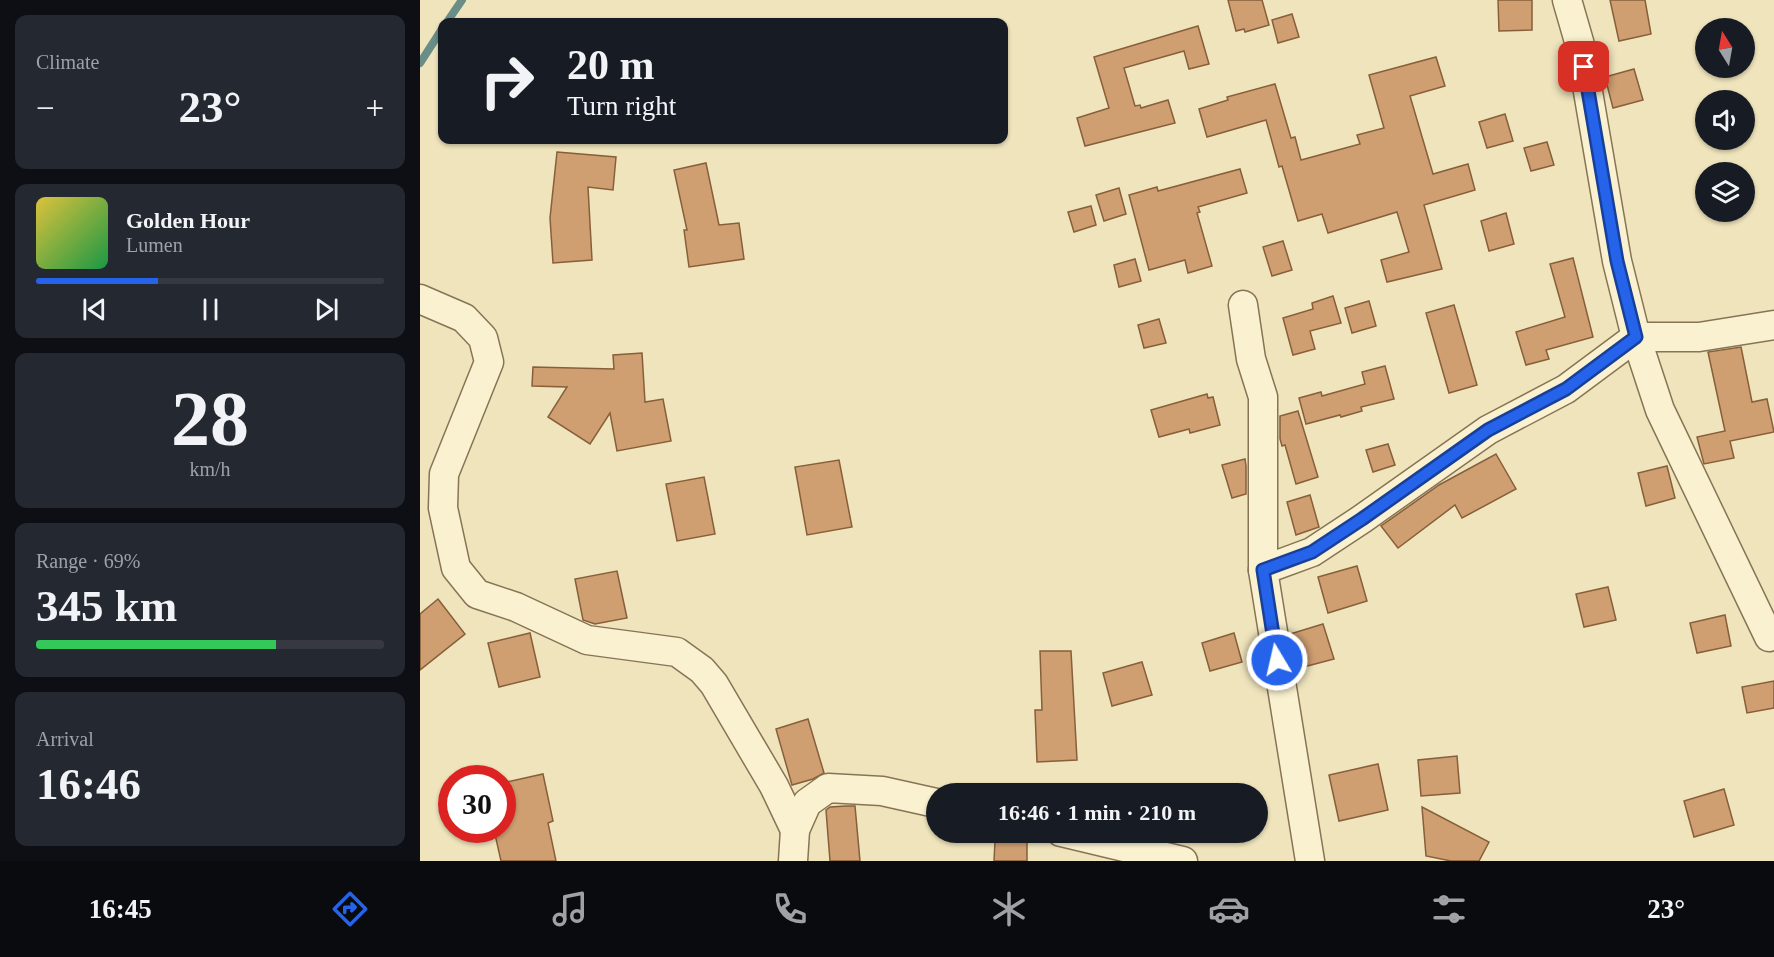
<!DOCTYPE html>
<meta charset="utf-8">
<style>
:root{--surface:#171b24;--page:#242831;--text:#f1f3f6;--muted:#9ea1a6;--line:#363941;--accent:#2563eb}
body{margin:0;font-family:Georgia,serif;background:var(--page);color:var(--text);height:100vh;display:flex;flex-direction:column;font-size:22px;white-space:nowrap}
*{box-sizing:border-box;margin:0}
p{font-size:20px;color:var(--muted)}
.icon{flex:none;width:33px;height:33px;fill:none;stroke:currentColor;stroke-width:2;stroke-linecap:round;stroke-linejoin:round}
.map{position:relative;flex:1;overflow:hidden}
.side{display:flex;flex-direction:column;gap:15px;padding:15px;background:#0d0f14;width:420px}
.side>*{flex:none}
.banner{position:absolute;left:18px;top:18px;width:570px;height:126px;border-radius:12px;box-shadow:0 2px 4px #0004;background:#171b24;color:var(--text);overflow:hidden}
.needle{width:39px;rotate:349deg}
.controls{position:absolute;left:1275px;top:18px;display:grid;gap:12px}
.controls a{display:grid;place-items:center;width:60px;height:60px;border-radius:50%;background:var(--surface);box-shadow:0 2px 4px #0004;font-size:30px}
.speed{position:absolute;left:18px;top:765px;display:flex;gap:12px;font-size:30px;font-weight:700;text-align:center}
.speed>*{display:grid;place-content:center;width:78px;height:78px;border-radius:50%;background:var(--surface);box-shadow:0 2px 4px #0004;line-height:1}
.speed .limit{border:9px solid #d22;background:#fff;color:#111}
.pin{position:absolute;display:grid;place-items:center;width:51px;height:51px;color:#fff;margin:-26px;border-radius:12px;box-shadow:0 3px 9px #0006}
.me{position:absolute;width:66px;margin:-33px;rotate:351deg;stroke-linejoin:round;filter:drop-shadow(0 0 4px #0008)}
.turn{display:flex;align-items:center;gap:21px;height:126px;padding:0 30px;font-size:27px}
.turn .icon{width:78px;height:78px;stroke-width:2.5}
.turn b{display:block;font-size:42px;line-height:51px}
.big{font-size:45px;font-weight:700;line-height:1.1}
.side .tile{flex:1;display:flex;flex-direction:column;justify-content:center;gap:9px;min-width:0;padding:0 21px;border-radius:12px;background:var(--page)}
.side .dial{align-items:center;gap:0}
.dial b{font-size:78px;line-height:1}
.song{display:flex;align-items:center;gap:18px}
.cover{width:72px;height:72px;border-radius:9px;background:linear-gradient(135deg,hsl(50 70% 55%),hsl(140 70% 35%))}
.played{height:6px;border-radius:3px;background:linear-gradient(90deg,var(--accent) 35%,var(--line) 35%)}
.keys{display:flex;justify-content:space-around;direction:ltr}
.heat{display:flex;justify-content:space-between;align-items:center;font-size:33px;direction:ltr}
.charge{height:9px;border-radius:4px;background:linear-gradient(90deg,#34c759 69%,var(--line) 0)}
.trip{position:absolute;left:506px;top:783px;width:342px;height:60px;border-radius:30px;background:var(--surface);box-shadow:0 2px 4px #0004;font-weight:700;line-height:60px;text-align:center}
.dock{display:flex;height:96px;justify-content:space-around;align-items:center;background:#090b0e;color:var(--muted)}
.dock .icon{width:42px;height:42px}
.dock .selected{color:var(--accent)}
.dock b{font-size:27px;color:var(--text)}
main{display:flex;flex:1;min-height:0}
.map>svg:first-child{display:block}
</style>
<main>
<section class="side">
<div class="tile"><p>Climate</p>
<div class="heat"><a>−</a><b class="big">23°</b><a>+</a></div>
</div>
<div class="tile">
<div class="song"><i class="cover"></i><div><b>Golden Hour</b><p>Lumen</p></div></div>
<div class="played"></div>
<div class="keys"><svg class="icon" aria-label="previous" viewBox="0 0 24 24"><path d="M18 5L8 12l10 7zM5 5v14"/></svg><svg class="icon" aria-label="pause" viewBox="0 0 24 24"><path d="M8 5v14M16 5v14"/></svg><svg class="icon" aria-label="next" viewBox="0 0 24 24"><path d="M6 5l10 7-10 7zM19 5v14"/></svg></div>
</div>
<div class="tile dial"><b>28</b><p>km/h</p></div>
<div class="tile"><p>Range · 69%</p><b class="big">345 km</b><div class="charge"></div></div>
<div class="tile"><p>Arrival</p><b class="big">16:46</b></div>
</section>
<div class="map">
<svg width="1354" height="861" viewBox="0 0 1354 861">
<rect width="100%" height="100%" fill="#efe4bc"/>
<g fill="none" stroke-linecap="round" stroke-linejoin="round">
<g stroke="#688e87" stroke-width="8">
<path d="M27,22L42,0"/>
<path d="M0,63L22,29"/>
</g>
</g>
<g fill="#cf9f71" stroke="#875f3a" stroke-width="1.5">
<path d="M808,0H842L849,25L825,32L824,29L816,31Z"/>
<path d="M1078,0H1112V30L1079,31Z"/>
<path d="M1190,0H1225L1231,34L1199,41Z"/>
<path d="M872,14L879,37L858,43L852,20Z"/>
<path d="M778,26L789,64L769,69L764,51L704,68L715,106L720,105L721,108L748,100L755,123L665,146L657,118L689,108L674,57Z"/>
<path d="M1016,57L1025,86L990,96L1013,174L1048,164L1055,190L1004,205L1022,269L967,282L961,260L989,252L977,212L908,233L902,214L878,221L862,166L859,167L846,120L787,137L779,109L808,100L807,97L855,84L871,138L875,137L881,160L940,144L937,135L964,128L949,75Z"/>
<path d="M1214,69L1223,100L1193,108L1185,77Z"/>
<path d="M1085,114L1093,141L1067,148L1059,122Z"/>
<path d="M1127,142L1134,165L1111,171L1104,148Z"/>
<path d="M137,152L196,157L193,190L168,187L172,260L133,263L130,218Z"/>
<path d="M286,163L299,225L319,223L324,259L269,267L264,230H267L254,170Z"/>
<path d="M820,169L827,193L778,207L780,212L777,213L792,266L768,273L765,260L729,270L709,195L737,187L738,191Z"/>
<path d="M699,188L706,214L684,221L676,195Z"/>
<path d="M671,206L676,225L654,232L648,212Z"/>
<path d="M1086,213L1094,244L1069,251L1061,221Z"/>
<path d="M863,241L872,270L852,276L843,247Z"/>
<path d="M1153,258L1173,337L1126,350L1129,359L1106,365L1096,332L1145,317L1130,264Z"/>
<path d="M715,259L721,281L699,287L694,265Z"/>
<path d="M913,296L921,323L890,331L895,349L873,355L863,318L893,309L892,303Z"/>
<path d="M949,301L956,326L932,333L925,308Z"/>
<path d="M1034,305L1057,385L1029,393L1006,313Z"/>
<path d="M739,319L746,343L724,348L718,325Z"/>
<path d="M1321,347L1332,402L1347,399L1354,432L1310,441L1314,458L1284,464L1277,437L1305,431L1288,352Z"/>
<path d="M222,353L225,402L243,399L251,441L197,451L190,413L170,444L128,417L147,387L112,386L113,367L194,369L193,355Z"/>
<path d="M965,366L974,399L941,407L942,411L921,417L920,415L886,424L879,398L901,392L902,396L945,384L942,372Z"/>
<path d="M787,394L788,398L793,397L800,425L770,433L769,429L739,437L731,410Z"/>
<path d="M878,411L898,477L876,484L865,445L862,446L860,439V416Z"/>
<path d="M968,444L975,465L953,472L946,450Z"/>
<path d="M1076,454L1096,489L1042,518L1035,505L978,548L961,526L1019,485Z"/>
<path d="M825,459L826,466V494L812,498L802,465Z"/>
<path d="M419,460L432,527L387,535L375,467Z"/>
<path d="M1247,466L1255,498L1226,506L1218,473Z"/>
<path d="M284,477L295,534L257,541L246,484Z"/>
<path d="M890,495L899,527L876,535L867,502Z"/>
<path d="M937,566L947,601L908,613L898,577Z"/>
<path d="M197,571L207,618L175,624L163,620L155,579Z"/>
<path d="M1188,587L1196,620L1164,627L1156,594Z"/>
<path d="M18,599L45,634L0,670V614Z"/>
<path d="M1305,615L1311,646L1277,653L1270,623Z"/>
<path d="M903,624L914,659L876,669L870,634Z"/>
<path d="M110,633L120,677L79,687L68,643Z"/>
<path d="M814,633L822,662L790,671L782,643Z"/>
<path d="M620,651H651L657,760L617,762L615,710H622Z"/>
<path d="M722,662L732,695L692,706L683,673Z"/>
<path d="M1354,681V708L1327,713L1322,687Z"/>
<path d="M388,719L404,773L393,779L372,785L356,729Z"/>
<path d="M1037,756L1040,793L1001,796L998,760Z"/>
<path d="M958,764L968,810L919,821L909,775Z"/>
<path d="M123,774L133,821L128,823L136,861H81L74,830H82V783Z"/>
<path d="M1304,789L1314,825L1274,837L1264,801Z"/>
<path d="M426,806H435L440,861H410L406,810L410,807Z"/>
<path d="M1002,807L1069,842L1059,861H1031L1006,856Z"/>
<path d="M575,841L607,842V861H574Z"/>
</g>
<g fill="none" stroke-linecap="round" stroke-linejoin="round">
<defs>
<g id="street">
<path d="M1147,0L1160,45L1197,261L1216,337L1240,410L1349,637"/>
<path d="M0,299L44,318L63,338L69,362L24,474L23,508L36,568L57,594L96,607L167,640L257,652L282,670L294,684L354,786L375,830"/>
<path d="M823,305L831,359L843,397V570L890,861"/>
<path d="M843,570L892,552L942,519L1068,430L1146,389L1216,337H1279L1354,325"/>
<path d="M641,832L763,861"/>
<path d="M373,861L375,830L387,803L408,788L462,791L516,803"/>
</g>
</defs>
<use href="#street" stroke="#877455" stroke-width="31"/>
<use href="#street" stroke="#faf1d0" stroke-width="28"/>
</g>
<g fill="none" stroke-linecap="round" stroke-linejoin="round">
<defs>
<path id="route" d="M857,660L843,570L892,552L942,519L1068,430L1146,389L1216,337L1197,261L1164,67"/>
</defs>
<use href="#route" stroke="#184099" stroke-width="15"/>
<use href="#route" stroke="#2563eb" stroke-width="10"/>
</g>
</svg>
<div class="controls">
<a><svg class="needle" viewBox="-14 -14 28 28"><path d="M0-13l5 13h-10z" fill="#e53935"/><path d="M0 13l5-13h-10z" fill="#9ea1a6"/></svg></a>
<a><svg class="icon" aria-label="sound" viewBox="0 0 24 24"><path d="M4 9h4l5-4v14l-5-4H4zM17 9q2 3 0 6"/></svg></a>
<a><svg class="icon" aria-label="layers" viewBox="0 0 24 24"><path d="M12 4l9 5-9 5-9-5zM3 14l9 5 9-5"/></svg></a>
</div>
<div class="speed"><div class="limit">30</div></div>
<div class="pin" style="left:1164px;top:67px;background:#d93025"><svg class="icon" aria-label="arrive" viewBox="0 0 24 24"><path d="M6 21V4h12l-3 4 3 4H6"/></svg></div>
<svg class="me" style="left:857px;top:660px" viewBox="-20 -20 40 40"><circle r="17" fill="#2563eb" stroke="#fff" stroke-width="3"/><path d="M0-11L8 9 0 5-8 9z" fill="#fff"/></svg>
<div class="trip">16:46 · 1 min · 210 m</div>
<div class="banner">
<div class="turn"><svg class="icon" aria-label="right" viewBox="0 0 24 24"><path d="M7 20v-9h11M14 6l5 5-5 5"/></svg><div><b>20 m</b>Turn right</div></div>
</div>
</div>
</main>
<nav class="dock">
<b>16:45</b>
<svg class="icon selected" aria-label="directions" viewBox="0 0 24 24"><path d="M12 3l9 9-9 9-9-9zM9 14v-3h6M13 9l2 2-2 2"/></svg>
<svg class="icon" aria-label="music" viewBox="0 0 24 24"><path d="M9 18V5l10-2v13"/><circle cx="6" cy="18" r="3"/><circle cx="16" cy="16" r="3"/></svg>
<svg class="icon" aria-label="phone" viewBox="0 0 24 24"><path d="M5 4h4l2 5-3 2q2 4 5 5l2-3 5 2v4C11 20 4 13 5 4z"/></svg>
<svg class="icon" aria-label="climate" viewBox="0 0 24 24"><path d="M12 3v18M4 7l16 10M4 17L20 7"/></svg>
<svg class="icon" aria-label="car" viewBox="0 0 24 24"><path d="M5 17H2v-5l4-1 3-4h7l3 4 3 1v5h-3M9 17h6M6 11h13"/><circle cx="7" cy="17" r="2"/><circle cx="17" cy="17" r="2"/></svg>
<svg class="icon" aria-label="filters" viewBox="0 0 24 24"><path d="M4 7h16M4 17h16"/><circle cx="9" cy="7" r="2"/><circle cx="15" cy="17" r="2"/></svg>
<b>23°</b>
</nav>
